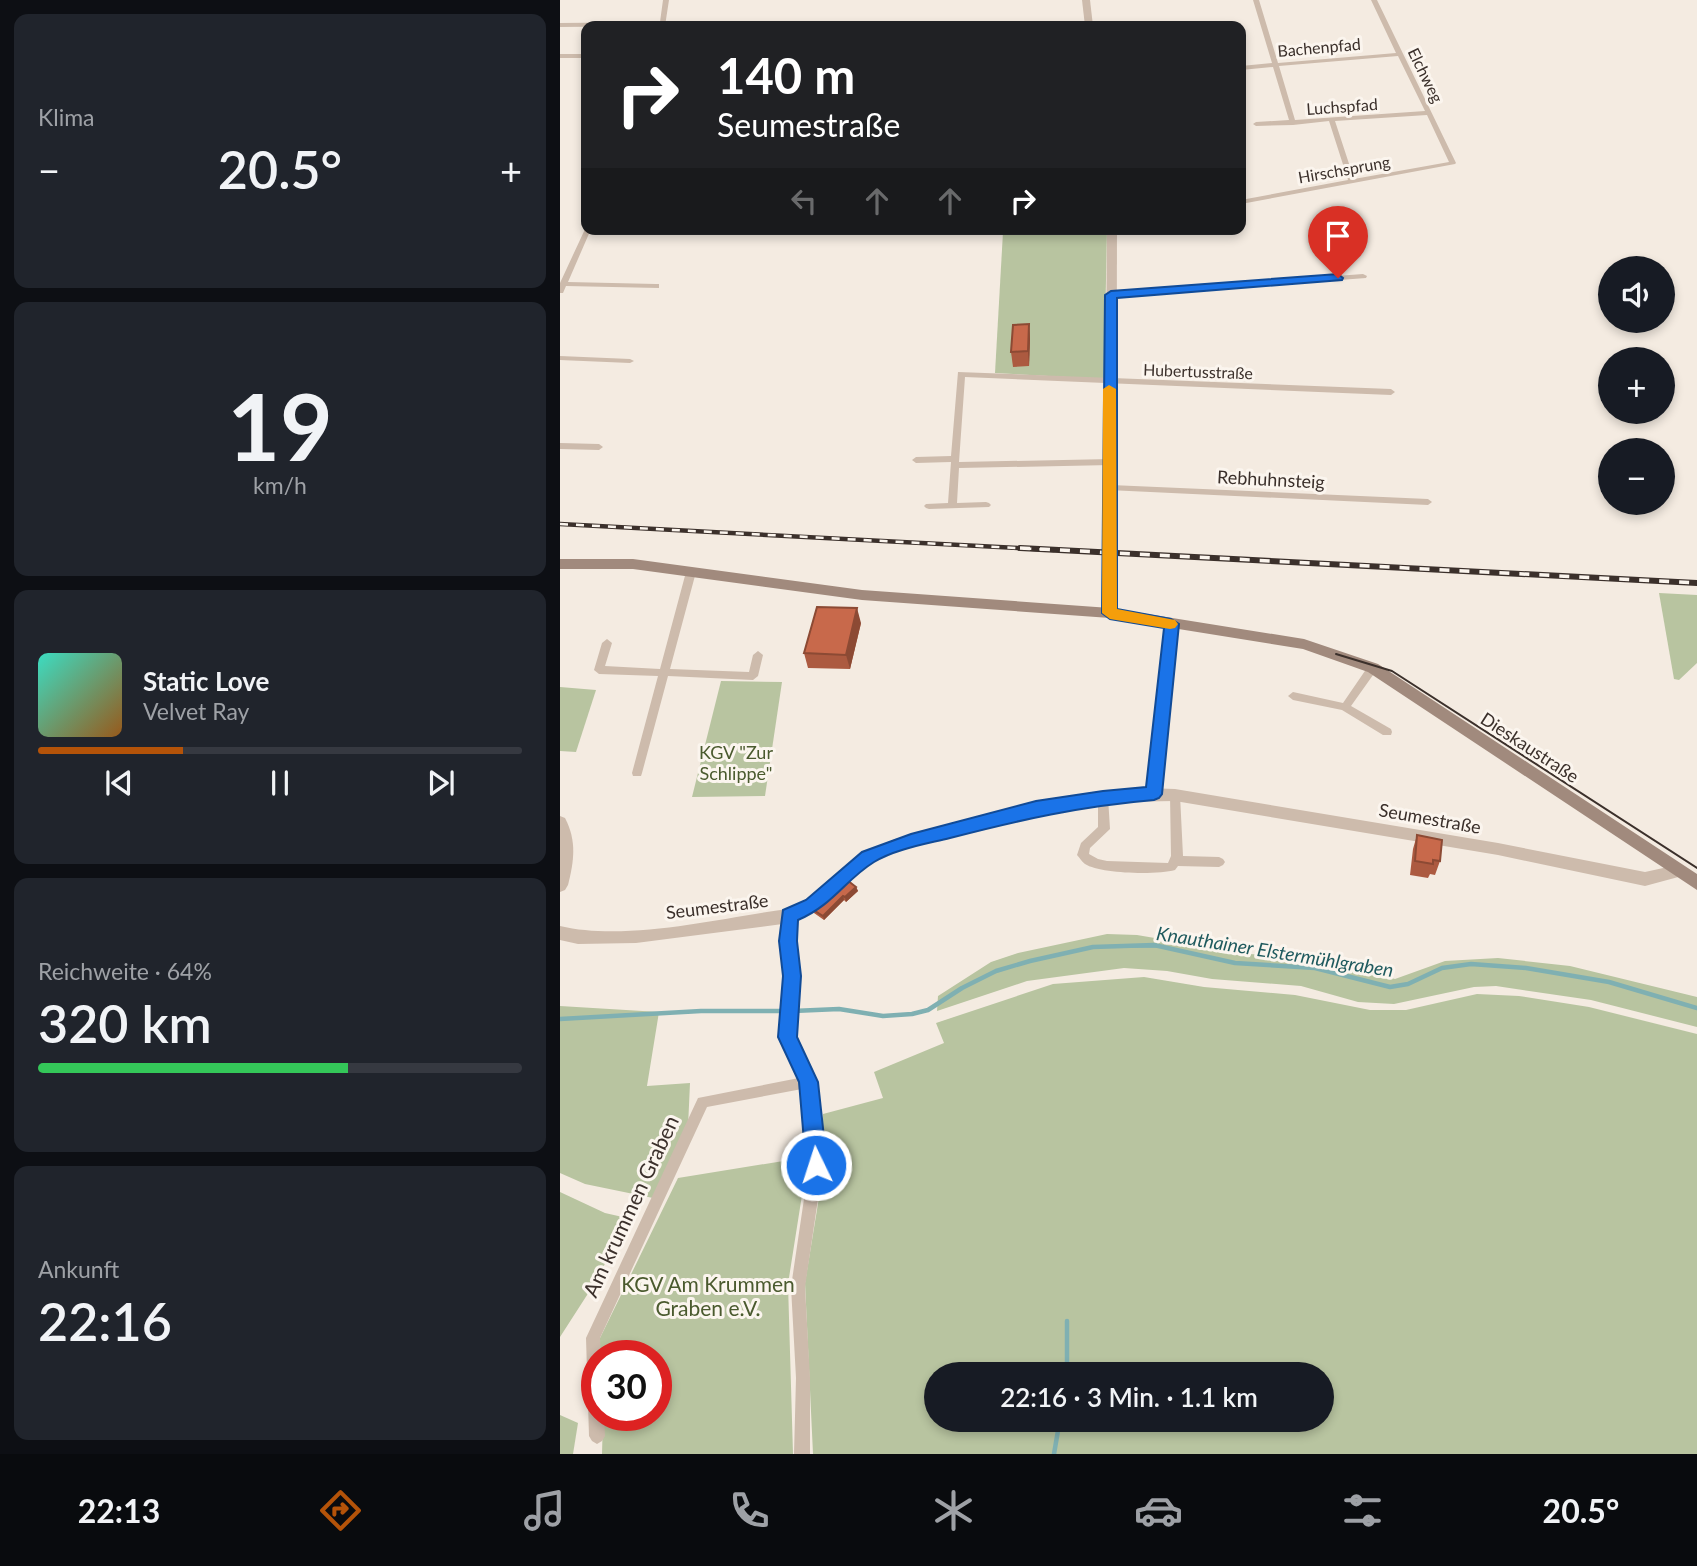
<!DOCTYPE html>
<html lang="de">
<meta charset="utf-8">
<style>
:root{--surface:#171b24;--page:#20242c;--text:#f1f3f6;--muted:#9ea1a6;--line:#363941;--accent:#b45309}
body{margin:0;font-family:Lato,sans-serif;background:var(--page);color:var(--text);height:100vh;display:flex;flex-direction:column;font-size:26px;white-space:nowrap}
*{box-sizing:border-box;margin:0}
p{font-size:23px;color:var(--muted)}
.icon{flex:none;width:38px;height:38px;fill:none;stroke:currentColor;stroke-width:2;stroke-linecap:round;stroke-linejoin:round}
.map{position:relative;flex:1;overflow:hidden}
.side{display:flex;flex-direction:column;gap:14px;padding:14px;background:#0d0f14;width:560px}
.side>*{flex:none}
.top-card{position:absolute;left:21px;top:21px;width:665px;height:214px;border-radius:14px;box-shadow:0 4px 10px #0003;background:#202124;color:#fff;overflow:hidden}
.buttons{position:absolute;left:1038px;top:256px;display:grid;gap:14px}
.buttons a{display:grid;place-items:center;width:77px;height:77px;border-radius:50%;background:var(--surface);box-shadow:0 4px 10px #0003;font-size:35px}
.speed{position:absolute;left:21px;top:1340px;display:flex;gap:14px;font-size:35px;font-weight:700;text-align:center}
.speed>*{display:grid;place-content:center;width:91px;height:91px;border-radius:50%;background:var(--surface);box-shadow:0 4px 10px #0003;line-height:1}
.speed .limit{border:10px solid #d22;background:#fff;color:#111}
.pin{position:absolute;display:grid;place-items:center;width:60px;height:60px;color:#fff;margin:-72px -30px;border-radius:50% 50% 50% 0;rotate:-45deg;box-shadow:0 0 7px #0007}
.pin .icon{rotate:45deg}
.me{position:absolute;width:77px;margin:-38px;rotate:356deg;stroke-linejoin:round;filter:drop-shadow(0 0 5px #0008)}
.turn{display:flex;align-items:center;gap:24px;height:147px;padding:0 21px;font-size:32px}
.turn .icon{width:91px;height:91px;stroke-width:2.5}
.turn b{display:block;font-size:49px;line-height:60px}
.lanes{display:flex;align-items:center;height:66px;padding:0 21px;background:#0003;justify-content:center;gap:35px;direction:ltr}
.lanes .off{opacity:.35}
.big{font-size:52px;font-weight:600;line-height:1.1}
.side .widget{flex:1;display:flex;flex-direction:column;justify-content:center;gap:10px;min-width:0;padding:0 24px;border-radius:14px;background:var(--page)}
.side .dial{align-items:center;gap:0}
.dial b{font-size:91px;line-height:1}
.song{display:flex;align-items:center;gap:21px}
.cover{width:84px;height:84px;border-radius:10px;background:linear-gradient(135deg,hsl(170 70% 55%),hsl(30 70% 35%))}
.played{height:7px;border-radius:4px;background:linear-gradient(90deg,var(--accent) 30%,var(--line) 30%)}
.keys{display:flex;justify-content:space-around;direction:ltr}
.heat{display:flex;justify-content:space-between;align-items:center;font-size:38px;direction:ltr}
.charge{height:10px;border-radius:5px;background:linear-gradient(90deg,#34c759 64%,var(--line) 0)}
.trip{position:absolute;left:364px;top:1362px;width:410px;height:70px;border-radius:35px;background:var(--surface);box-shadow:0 4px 10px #0003;font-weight:600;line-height:70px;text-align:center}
.dock{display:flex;height:112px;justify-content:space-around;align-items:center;background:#090b0e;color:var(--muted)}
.dock .icon{width:49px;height:49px}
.dock .current{color:var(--accent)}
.dock b{font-size:32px;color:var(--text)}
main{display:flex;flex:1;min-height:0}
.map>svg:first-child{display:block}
</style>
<main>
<section class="side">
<div class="widget"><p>Klima</p>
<div class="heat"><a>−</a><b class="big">20.5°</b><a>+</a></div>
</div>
<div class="widget dial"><b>19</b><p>km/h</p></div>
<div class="widget">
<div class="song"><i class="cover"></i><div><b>Static Love</b><p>Velvet Ray</p></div></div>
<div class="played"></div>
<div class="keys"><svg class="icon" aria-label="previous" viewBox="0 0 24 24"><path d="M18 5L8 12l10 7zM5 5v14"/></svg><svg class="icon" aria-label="pause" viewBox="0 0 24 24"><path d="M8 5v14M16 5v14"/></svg><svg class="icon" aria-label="next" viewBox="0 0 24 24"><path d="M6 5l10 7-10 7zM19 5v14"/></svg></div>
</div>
<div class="widget"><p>Reichweite · 64%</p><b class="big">320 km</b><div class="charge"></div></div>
<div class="widget"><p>Ankunft</p><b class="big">22:16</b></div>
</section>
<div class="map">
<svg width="1137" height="1454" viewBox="0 0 1137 1454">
<rect width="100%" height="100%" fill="#f4ebe1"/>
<g fill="#b8c4a0" fill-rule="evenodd">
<path d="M547,230L544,379L435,373L443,232Z"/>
<path d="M1099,593L1137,595V663L1119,680L1114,679Z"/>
<path d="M161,681L222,682L205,796L132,797Z"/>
<path d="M0,687L36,690L16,752L0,751Z"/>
<path d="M547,934L577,935L689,954L761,958L835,979L885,961L938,958L1010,966L1137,997V1027L1031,1000L936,986L914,987L834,1004L798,1002L741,986L652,979L607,971L564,968L467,981L377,1011L378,996L431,962L458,953Z"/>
<path d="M584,977L644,987L735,995L810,1010H846L917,994L959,996L1029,1007L1137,1034V1454H253L245,1283L263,1173V1114L323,1098L314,1072L384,1043L376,1023L493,984ZM376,1374H761V1419H376Z"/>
<path d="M0,1006L99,1012L87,1086L130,1083L128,1127L93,1198L25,1184L0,1173Z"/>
<path d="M248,1157L228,1284L233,1454H42L43,1416H96V1356H40V1338L118,1178Z"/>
<path d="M0,1192L45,1213L67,1218L38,1278L0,1337Z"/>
<path d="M0,1415L18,1423L13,1454H0Z"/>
</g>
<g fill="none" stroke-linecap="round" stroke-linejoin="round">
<path stroke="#7fb0b2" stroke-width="3.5" d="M566,946H598"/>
<g stroke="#7fb0b2" stroke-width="4.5">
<path d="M233,1011L279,1009L323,1016L352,1014L368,1010L402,988L436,971L470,961L533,947L594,945L675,963L755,968L830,987L848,984L882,968L911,964L966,968L1049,982L1137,1008"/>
<path d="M0,1019L141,1011H225"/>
<path d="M507,1321V1374"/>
<path d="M494,1454L500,1419"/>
</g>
<g fill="#cdbbac" fill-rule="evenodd">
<path d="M103,0H109L105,26L0,27V23L100,22Z"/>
<path d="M693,0H699L718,63L836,53L811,0H817L896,163L895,164L681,204V200L788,180L769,121L733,125L696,126L693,124L696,122L729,120L713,67L681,70V66L712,63ZM838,56L865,111L735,120L719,66ZM867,115L889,162L794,179L775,121Z"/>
<rect x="0" y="54" width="26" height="4"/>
<path d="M26,227V229H31L8,282L96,284H99V288L6,286L3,293H0V283Z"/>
<path d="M803,274L807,276L806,278L551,297L547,295L551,293Z"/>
<path d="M0,356L70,359L74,361L70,363L0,360Z"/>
<path d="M398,372L831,389L835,392L831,395L405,377L399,462L551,459L555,462L551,465L399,468L397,503L426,502L429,503L431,505L429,507L369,509L366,508L364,506L366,504L388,503L391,462L356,463L352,460L356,457L391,456Z"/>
<path d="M0,443L39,444L43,447L39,450L0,449Z"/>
<path d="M551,485L868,499L872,502L868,505L548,490L547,488Z"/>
<path d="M131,569L136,572L110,669L189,672L193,655L198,651L203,655L198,676L193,680L108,676L82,773L81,776H73L72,773L98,676L39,674L34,670L42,643L47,639L52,643L45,666L100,669L126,572Z"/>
<path d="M611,620L616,624L599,794L598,797H590L589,794L606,624Z"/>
<path d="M813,664L818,668L791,706L831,729L832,732L831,735H823L782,710L733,700L728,696L733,692L783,703L809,665Z"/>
<path d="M615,791L619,792L620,795L623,856L659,857L663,859L665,862L663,865L659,867L618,866L615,870C597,875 540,874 525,864C521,861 520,858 517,855L521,843L538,827V797L539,794H547L548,797L550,829L530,848L529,854L538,859L547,861L608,863L611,856L610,795L611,792Z"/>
<path d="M230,911L234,912L236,916L234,941L238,976L233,1037L254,1082L263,1165L245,1287L250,1378V1454H234L236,1378L231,1287L249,1165L242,1089L147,1107L40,1338L41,1356H37V1416H44L45,1436L42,1441L37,1444L32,1441L29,1436L26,1338L138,1098L239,1078L221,1037L226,976L222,941L224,916L226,912Z"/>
</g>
<g fill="#cdbbac" fill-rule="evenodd">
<path d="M522,0H530L533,26H525Z"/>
<path d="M547,229H557L556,613L550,618L544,613Z"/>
<path d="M586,788L615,789L938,843L1085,872L1117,865L1122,866L1125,871L1122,876L1085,886L938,855L615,801L557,802L472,816L330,853L301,870L258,908L230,923L76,943L18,944L0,940V926C67,942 159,918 228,909L247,899L301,853L335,839L500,798Z"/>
<path d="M0,816L5,818C17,841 14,861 8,885L5,890L0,892Z"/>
</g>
<path fill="#a18a7d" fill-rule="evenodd" d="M0,559H73L302,590L550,608L744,639L818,664L1137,874V890L808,672L743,649L550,618L302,600L73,569H0Z"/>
<path stroke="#3b302b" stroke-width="2" d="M776,654L832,671L1137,868"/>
<defs>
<path id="rail-far1" d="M0,524L494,550"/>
<path id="rail" d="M460,548L1137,583"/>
</defs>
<use href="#rail-far1" stroke="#3b302b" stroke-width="4.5"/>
<use href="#rail" stroke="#3b302b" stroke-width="6"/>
<use href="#rail-far1" stroke="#fbf5ee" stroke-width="2.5" stroke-dasharray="8" stroke-linecap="butt"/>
<use href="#rail" stroke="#fbf5ee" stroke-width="3.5" stroke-dasharray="10" stroke-linecap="butt"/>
</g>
<g fill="#ac5a40">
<path d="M469,324L470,339L469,366L453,367L451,352Z"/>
<path d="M301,623L290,669L248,668L244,653Z"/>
<path d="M857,835L880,861L875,875L870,874L868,878L850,875L853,849Z"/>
<path d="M296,887L298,891L286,902L284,900L264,920L254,913L252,909Z"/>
</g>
<g fill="#8c4a34">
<path d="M469,324L470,339L469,366L468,351Z"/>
<path d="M297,608L301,623L290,669L286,655Z"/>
<path d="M296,887L298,891L286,902L285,897Z"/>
<path d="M283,896L284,900L264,920L263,916Z"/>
</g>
<g fill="#c8694b" stroke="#8c4a34" stroke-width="2">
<path d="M469,324L468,351L451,352L453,325Z"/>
<path d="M257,607L297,608L286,655L244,653Z"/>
<path d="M857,835L882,840L880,861L873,860V864L855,861Z"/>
<path d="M287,880L296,887L285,897L283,896L263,916L252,909Z"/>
</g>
<path fill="#1a73e8" stroke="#114b97" stroke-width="2" d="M778,274L783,278L782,280L557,298V609L611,619L619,624L602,794L599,798L594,800C522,806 459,820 390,838C366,844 335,849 314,862C285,880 273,905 238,920L237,941L241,976L237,1037L258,1082L267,1165L264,1172L256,1175L249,1172L246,1165L239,1082L218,1037L223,976L219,941L223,910L246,900L302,852L351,834L476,801L543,791L586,787L604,628L550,619L542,613L545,295L551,291Z"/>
<path fill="#f59e0b" d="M549,385L556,389L557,609L615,620L618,624L615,628L610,629L550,619L542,613L543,389Z"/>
<g text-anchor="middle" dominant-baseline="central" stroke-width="6" stroke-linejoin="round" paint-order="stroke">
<g font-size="16" fill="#3b302b" stroke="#fbf5ee">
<text transform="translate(759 47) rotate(-5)">Bachenpfad</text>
<text transform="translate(866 75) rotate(64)">Elchweg</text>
<text transform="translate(782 106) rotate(-4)">Luchspfad</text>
<text transform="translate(784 169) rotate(-10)">Hirschsprung</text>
<text transform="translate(638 371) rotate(2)">Hubertusstraße</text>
</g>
<g font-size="18" fill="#3b302b" stroke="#fbf5ee">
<text transform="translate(711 479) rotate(3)">Rebhuhnsteig</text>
<text transform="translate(970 747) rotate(33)">Dieskaustraße</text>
<text transform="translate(870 818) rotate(10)">Seumestraße</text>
<text transform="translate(157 906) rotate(-7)">Seumestraße</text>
</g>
<g font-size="18" fill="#4a5a2e" stroke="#fbf5ee">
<text x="176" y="752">KGV "Zur<tspan x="176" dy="21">Schlippe"</tspan></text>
</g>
<g font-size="19" font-style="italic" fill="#1f5a5e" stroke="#fbf5ee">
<text transform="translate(715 951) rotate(9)">Knauthainer Elstermühlgraben</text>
</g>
<g font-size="21" fill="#3b302b" stroke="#fbf5ee">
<text transform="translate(70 1206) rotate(-65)">Am krummen Graben</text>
</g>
<g font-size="21" fill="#4a5a2e" stroke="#fbf5ee">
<text x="148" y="1283">KGV Am Krummen<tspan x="148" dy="24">Graben e.V.</tspan></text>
</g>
</g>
</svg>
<div class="buttons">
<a><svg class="icon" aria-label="sound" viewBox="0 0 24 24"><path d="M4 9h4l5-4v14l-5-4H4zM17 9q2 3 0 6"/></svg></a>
<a>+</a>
<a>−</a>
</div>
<div class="speed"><div class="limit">30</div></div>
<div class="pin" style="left:778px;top:278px;background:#d93025"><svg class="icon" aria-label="arrive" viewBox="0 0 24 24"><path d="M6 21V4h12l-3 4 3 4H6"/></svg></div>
<svg class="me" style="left:256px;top:1165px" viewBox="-20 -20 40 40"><circle r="17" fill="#1a73e8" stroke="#fff" stroke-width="3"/><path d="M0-11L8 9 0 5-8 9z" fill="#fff"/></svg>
<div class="trip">22:16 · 3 Min. · 1.1 km</div>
<div class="top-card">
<div class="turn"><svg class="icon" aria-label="right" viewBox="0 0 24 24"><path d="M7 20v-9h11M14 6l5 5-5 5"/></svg><div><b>140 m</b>Seumestraße</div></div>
<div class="lanes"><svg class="icon off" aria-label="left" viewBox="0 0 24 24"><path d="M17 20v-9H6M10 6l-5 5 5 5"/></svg><svg class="icon off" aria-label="ahead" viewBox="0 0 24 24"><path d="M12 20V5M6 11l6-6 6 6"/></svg><svg class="icon off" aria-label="ahead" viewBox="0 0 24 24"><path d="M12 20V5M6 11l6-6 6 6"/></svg><svg class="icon" aria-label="right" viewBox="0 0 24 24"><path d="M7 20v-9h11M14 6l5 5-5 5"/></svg></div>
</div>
</div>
</main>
<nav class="dock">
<b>22:13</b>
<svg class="icon current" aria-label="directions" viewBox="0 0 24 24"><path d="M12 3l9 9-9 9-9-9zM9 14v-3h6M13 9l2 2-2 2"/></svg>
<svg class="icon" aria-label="music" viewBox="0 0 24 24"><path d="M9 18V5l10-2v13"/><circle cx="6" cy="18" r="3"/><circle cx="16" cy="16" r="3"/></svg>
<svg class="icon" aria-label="phone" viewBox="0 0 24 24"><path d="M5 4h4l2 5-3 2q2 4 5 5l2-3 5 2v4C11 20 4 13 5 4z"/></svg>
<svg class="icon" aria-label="climate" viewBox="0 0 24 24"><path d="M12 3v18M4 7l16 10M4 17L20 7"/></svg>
<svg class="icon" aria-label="car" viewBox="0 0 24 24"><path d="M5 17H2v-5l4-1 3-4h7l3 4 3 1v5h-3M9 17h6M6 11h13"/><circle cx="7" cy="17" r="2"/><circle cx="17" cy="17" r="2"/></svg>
<svg class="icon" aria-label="filters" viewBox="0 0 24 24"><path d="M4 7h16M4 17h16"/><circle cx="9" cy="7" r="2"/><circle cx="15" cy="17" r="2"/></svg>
<b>20.5°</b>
</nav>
